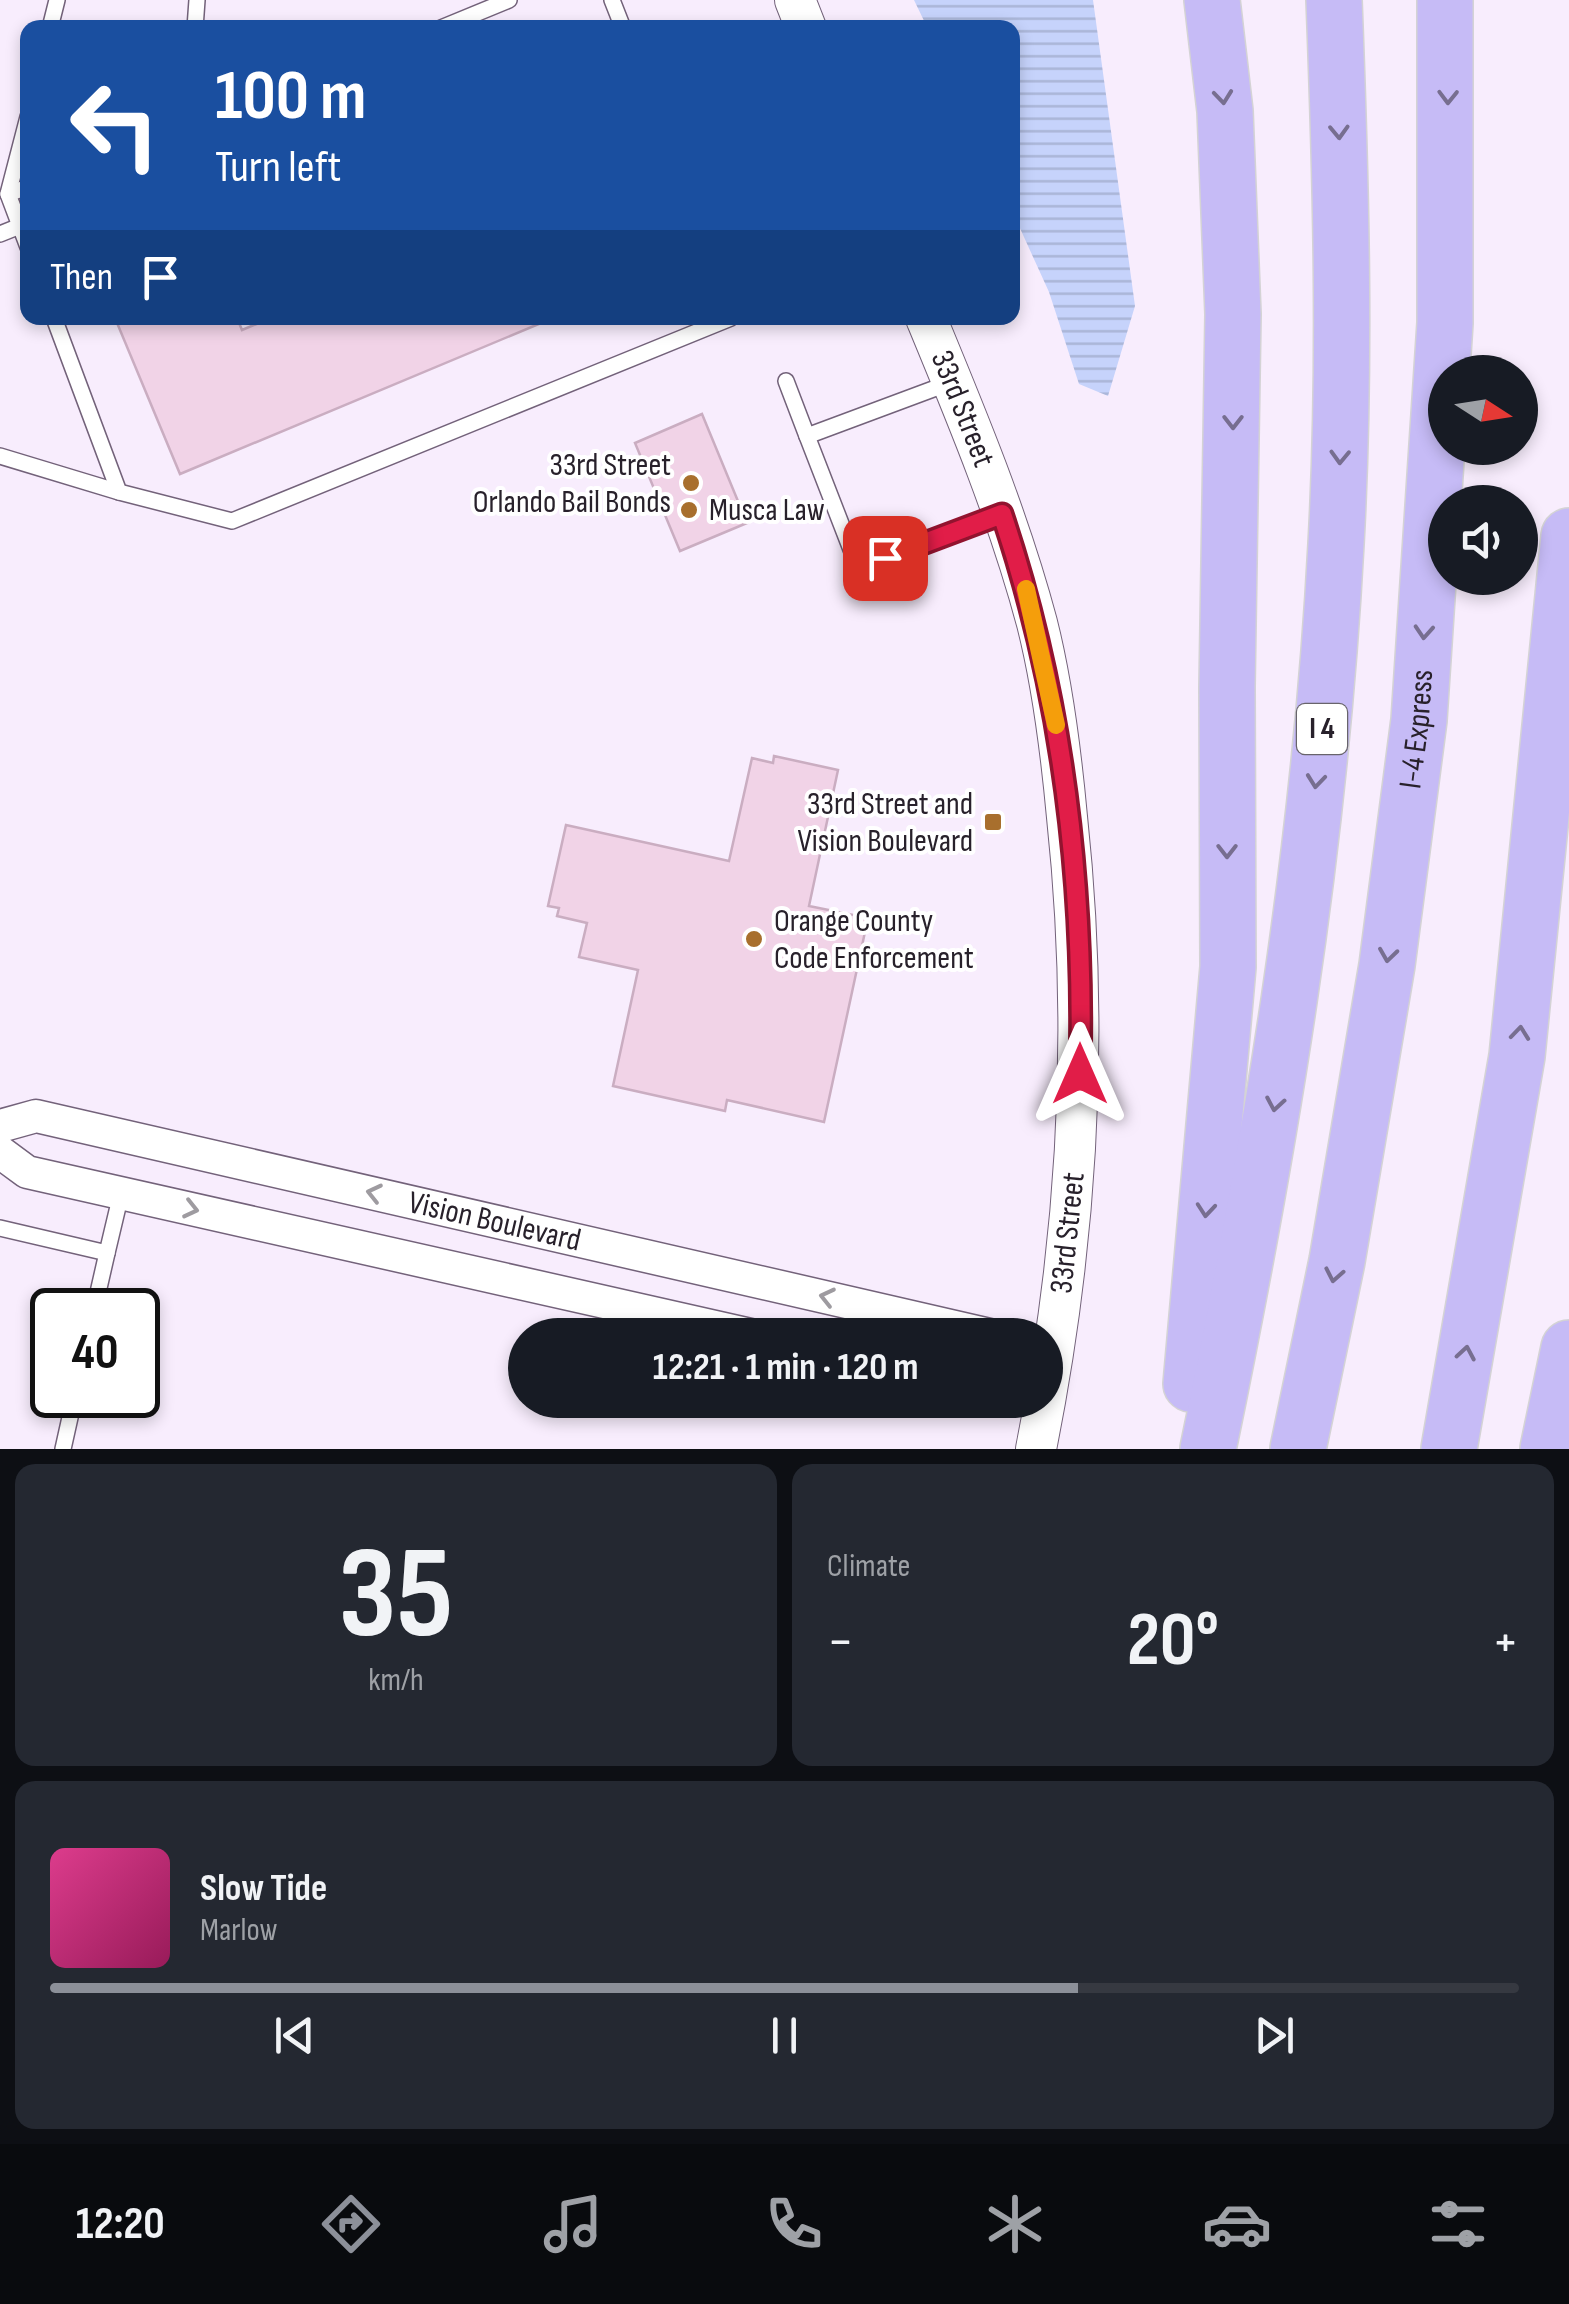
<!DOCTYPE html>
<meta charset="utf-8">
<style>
:root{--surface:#171b24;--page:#242831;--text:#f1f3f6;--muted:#9ea1a6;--line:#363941;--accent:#8c9099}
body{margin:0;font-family:"Sofia Sans Condensed",sans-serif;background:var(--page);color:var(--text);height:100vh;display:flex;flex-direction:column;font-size:38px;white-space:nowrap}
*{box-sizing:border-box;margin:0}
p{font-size:32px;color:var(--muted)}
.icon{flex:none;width:55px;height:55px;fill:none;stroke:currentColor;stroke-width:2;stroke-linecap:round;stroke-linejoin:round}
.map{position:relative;height:1449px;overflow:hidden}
.sheet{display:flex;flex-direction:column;gap:15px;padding:15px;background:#0d0f14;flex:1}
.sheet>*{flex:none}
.banner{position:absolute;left:20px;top:20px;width:1000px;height:305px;border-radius:20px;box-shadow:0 5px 15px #0003;background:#1a4fa0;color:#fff;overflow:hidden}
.needle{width:65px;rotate:102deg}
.buttons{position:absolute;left:1428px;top:355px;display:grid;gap:20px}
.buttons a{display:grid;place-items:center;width:110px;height:110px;border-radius:50%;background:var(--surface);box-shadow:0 5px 15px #0003;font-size:50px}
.speed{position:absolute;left:30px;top:1288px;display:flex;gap:20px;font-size:50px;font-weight:700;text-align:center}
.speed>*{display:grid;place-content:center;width:130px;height:130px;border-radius:50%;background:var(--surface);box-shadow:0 5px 15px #0003;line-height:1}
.speed .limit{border:5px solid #111;border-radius:15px;background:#fff;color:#111}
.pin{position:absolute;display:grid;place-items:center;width:85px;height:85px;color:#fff;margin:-42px;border-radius:20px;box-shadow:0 5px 15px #0006}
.me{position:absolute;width:110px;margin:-55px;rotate:0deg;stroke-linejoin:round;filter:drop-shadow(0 0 8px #0008)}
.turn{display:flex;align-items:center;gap:35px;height:210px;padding:0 30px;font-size:45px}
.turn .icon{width:130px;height:130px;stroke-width:2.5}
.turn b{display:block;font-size:70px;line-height:85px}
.then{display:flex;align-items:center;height:95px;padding:0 30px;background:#0003;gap:20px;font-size:38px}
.big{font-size:75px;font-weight:700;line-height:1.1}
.sheet .card{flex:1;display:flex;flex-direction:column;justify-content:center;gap:15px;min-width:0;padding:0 35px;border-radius:20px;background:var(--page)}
.sheet .dial{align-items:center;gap:0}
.dial b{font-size:130px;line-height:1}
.song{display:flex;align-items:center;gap:30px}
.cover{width:120px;height:120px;border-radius:15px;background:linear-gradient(135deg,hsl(330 70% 55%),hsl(330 70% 35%))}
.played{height:10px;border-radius:5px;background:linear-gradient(90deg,var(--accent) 70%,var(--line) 70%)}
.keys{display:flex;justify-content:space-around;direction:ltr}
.heat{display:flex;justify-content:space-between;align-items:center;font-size:55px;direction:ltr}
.sheet .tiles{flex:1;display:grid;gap:15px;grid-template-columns:1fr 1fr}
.card:last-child{grid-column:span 2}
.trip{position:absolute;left:508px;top:1318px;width:555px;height:100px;border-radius:50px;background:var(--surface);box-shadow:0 5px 15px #0003;font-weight:700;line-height:100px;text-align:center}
.dock{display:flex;height:160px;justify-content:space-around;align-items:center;background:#090b0e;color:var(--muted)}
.dock .icon{width:70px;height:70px}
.dock .active{color:var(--accent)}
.dock b{font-size:45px;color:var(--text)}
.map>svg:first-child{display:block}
</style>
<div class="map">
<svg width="1569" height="1449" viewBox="0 0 1569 1449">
<defs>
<pattern id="water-rules" width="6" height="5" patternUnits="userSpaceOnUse" patternTransform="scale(2.5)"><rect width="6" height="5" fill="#c6d3fb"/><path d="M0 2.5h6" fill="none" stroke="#aab5d7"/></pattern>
</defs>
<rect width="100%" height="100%" fill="#f8edfd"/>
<path fill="url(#water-rules)" d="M914,0H1093L1135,306L1108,396L1079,384L1049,292L1013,213L1012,28L927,27Z"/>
<g fill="#f1d3e7" stroke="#caadc1" stroke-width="2.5">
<path d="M115,318H237L242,330L271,318H553L180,474Z"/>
<path d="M702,414L747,523L680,551L635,443Z"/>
<path d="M774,756L838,770L809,906L868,918L824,1122L727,1100L725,1111L613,1086L638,970L579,957L587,923L557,916L559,908L548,906L566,825L729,861L752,758L773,763Z"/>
</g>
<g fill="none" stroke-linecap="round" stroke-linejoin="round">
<defs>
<g id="service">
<path d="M612,0L623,28"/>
<path d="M50,28L57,0"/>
<path d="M195,28L197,0"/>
<path d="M441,28L509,0"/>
<path d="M28,187L8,194L28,247"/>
<path d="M8,194L28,117"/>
<path d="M0,234L20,226"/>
<path d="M54,318L119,492L232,521L731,318"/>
<path d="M786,381L807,436"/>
<path d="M952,382L807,436L859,570L1001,514"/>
<path d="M0,456L119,492"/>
<path d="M0,1228L107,1253L121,1194"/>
<path d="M94,1310L107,1253"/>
<path d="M63,1449L75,1395"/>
</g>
<g id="minor">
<path id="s1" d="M0,1126L36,1116L990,1335"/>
<path d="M0,1152L27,1172L751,1335"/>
</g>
<g id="tertiary">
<path d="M795,0L806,28"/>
<path id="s2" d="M926,318C967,417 1009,518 1037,623C1053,686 1061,752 1067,817C1090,1030 1078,1239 1036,1449"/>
</g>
<g id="motorway">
<path d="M1191,1384L1228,967L1227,687L1233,314L1225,111L1212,0"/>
<path d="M1208,1449C1270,1150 1320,850 1336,544C1346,362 1341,182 1334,0"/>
<path id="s3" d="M1298,1449L1337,1261L1387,965L1419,720L1445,323V0"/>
<path d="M1449,1449L1517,1056L1569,536"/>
<path d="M1548,1449L1569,1348"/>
</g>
</defs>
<use href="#service" stroke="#73627a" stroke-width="18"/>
<use href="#minor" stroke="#73627a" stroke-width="35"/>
<use href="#tertiary" stroke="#73627a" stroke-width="42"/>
<use href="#motorway" stroke="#d4d3d5" stroke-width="58"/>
<use href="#service" stroke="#fff" stroke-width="15"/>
<use href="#minor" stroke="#fff" stroke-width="32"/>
<use href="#tertiary" stroke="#fff" stroke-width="40"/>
<use href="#motorway" stroke="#c6bbf6" stroke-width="55"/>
</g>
<defs><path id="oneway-chevron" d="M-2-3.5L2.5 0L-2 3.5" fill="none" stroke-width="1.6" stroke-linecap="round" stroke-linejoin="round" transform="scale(2.5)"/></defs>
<g stroke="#776e90">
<use href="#oneway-chevron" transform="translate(1223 97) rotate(84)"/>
<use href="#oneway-chevron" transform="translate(1448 97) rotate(91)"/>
<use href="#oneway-chevron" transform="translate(1339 132) rotate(88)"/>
<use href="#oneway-chevron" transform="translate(1233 422) rotate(90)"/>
<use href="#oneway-chevron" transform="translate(1340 457) rotate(92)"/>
<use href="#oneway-chevron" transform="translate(1424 632) rotate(94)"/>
<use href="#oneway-chevron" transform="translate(1316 781) rotate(96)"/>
<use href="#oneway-chevron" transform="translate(1227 851) rotate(90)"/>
<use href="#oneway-chevron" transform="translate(1388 955) rotate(98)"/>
<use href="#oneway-chevron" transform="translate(1520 1033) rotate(-84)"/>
<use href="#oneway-chevron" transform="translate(1275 1104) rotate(100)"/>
<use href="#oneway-chevron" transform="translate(1206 1210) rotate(95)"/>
<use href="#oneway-chevron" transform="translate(1334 1275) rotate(101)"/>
<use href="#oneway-chevron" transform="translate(1466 1353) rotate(-80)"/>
</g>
<g stroke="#9e9ba0">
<use href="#oneway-chevron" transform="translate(374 1193) rotate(-167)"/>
<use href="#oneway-chevron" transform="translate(191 1209) rotate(13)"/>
<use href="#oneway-chevron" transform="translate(827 1297) rotate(-167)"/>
</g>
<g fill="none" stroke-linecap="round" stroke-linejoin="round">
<defs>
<path id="route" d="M885,558L1002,514C1062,693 1085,885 1080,1074"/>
</defs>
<use href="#route" stroke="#92132f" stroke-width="25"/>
<use href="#route" stroke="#e11d48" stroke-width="18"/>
<path stroke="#f59e0b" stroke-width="18" d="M1026,589L1056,725"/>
</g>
<g fill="#a86f2d" stroke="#fff" stroke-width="4">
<circle cx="691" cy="483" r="10"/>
<circle cx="689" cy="510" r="10"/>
<rect x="983" y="812" width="20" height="20" rx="5"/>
<circle cx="754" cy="939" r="10"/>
</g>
<g text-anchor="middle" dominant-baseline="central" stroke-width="8" stroke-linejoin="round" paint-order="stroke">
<rect fill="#fff" stroke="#68646b" stroke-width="2.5" x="1297" y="704" width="50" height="50" rx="8"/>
<g font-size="30" font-weight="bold" fill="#28212b">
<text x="1322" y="729">I 4</text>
</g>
<g font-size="32" fill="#28212b" stroke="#fff">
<text stroke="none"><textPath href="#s2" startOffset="98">33rd Street</textPath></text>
<text stroke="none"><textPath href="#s3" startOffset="730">I-4 Express</textPath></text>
<text stroke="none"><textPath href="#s1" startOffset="508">Vision Boulevard</textPath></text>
<text transform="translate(1068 1233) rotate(-84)">33rd Street</text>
</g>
<g font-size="32" fill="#28212b" stroke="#fff" text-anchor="end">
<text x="671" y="465">33rd Street<tspan x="671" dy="37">Orlando Bail Bonds</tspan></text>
<text x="709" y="510" text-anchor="start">Musca Law</text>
<text x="973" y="804">33rd Street and<tspan x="973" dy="37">Vision Boulevard</tspan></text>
<text x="774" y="921" text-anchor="start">Orange County<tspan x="774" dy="37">Code Enforcement</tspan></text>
</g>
</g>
</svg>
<div class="buttons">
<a><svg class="needle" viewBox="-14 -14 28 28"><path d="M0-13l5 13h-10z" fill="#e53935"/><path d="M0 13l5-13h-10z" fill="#9ea1a6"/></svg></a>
<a><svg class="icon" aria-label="sound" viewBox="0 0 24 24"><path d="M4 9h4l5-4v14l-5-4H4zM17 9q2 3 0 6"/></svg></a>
</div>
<div class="speed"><div class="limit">40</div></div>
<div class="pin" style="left:885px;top:558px;background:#d93025"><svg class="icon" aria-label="arrive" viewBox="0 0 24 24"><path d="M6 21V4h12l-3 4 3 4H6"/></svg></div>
<svg class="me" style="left:1080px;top:1074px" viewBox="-20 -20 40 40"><path d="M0-17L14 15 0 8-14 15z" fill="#e11d48" stroke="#fff" stroke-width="4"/></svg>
<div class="trip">12:21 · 1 min · 120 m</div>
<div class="banner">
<div class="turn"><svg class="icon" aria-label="left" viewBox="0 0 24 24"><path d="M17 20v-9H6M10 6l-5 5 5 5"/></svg><div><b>100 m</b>Turn left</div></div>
<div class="then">Then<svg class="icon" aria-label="arrive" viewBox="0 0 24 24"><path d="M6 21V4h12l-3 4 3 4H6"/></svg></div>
</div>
</div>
<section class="sheet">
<div class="tiles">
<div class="card dial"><b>35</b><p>km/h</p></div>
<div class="card"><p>Climate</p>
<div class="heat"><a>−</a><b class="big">20°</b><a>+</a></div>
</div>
<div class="card">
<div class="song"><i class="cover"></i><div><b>Slow Tide</b><p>Marlow</p></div></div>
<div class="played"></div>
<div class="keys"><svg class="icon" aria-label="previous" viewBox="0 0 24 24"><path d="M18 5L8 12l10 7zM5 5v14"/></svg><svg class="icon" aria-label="pause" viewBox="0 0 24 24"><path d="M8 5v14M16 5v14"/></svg><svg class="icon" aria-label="next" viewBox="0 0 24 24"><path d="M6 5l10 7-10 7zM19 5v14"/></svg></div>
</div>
</div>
</section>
<nav class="dock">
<b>12:20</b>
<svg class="icon active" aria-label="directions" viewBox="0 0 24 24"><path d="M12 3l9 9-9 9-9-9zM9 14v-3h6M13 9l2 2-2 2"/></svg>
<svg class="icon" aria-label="music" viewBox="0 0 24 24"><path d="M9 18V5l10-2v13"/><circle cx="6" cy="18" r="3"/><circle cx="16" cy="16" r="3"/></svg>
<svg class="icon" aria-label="phone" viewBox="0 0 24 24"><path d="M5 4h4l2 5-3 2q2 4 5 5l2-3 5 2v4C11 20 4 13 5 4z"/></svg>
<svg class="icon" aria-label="climate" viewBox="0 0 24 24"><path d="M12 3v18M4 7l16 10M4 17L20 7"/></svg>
<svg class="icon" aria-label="car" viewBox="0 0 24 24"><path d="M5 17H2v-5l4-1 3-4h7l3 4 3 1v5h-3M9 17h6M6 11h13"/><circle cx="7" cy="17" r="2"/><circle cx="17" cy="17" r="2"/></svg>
<svg class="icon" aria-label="filters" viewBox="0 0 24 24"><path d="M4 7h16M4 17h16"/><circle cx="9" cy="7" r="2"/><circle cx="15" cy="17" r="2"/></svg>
</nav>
